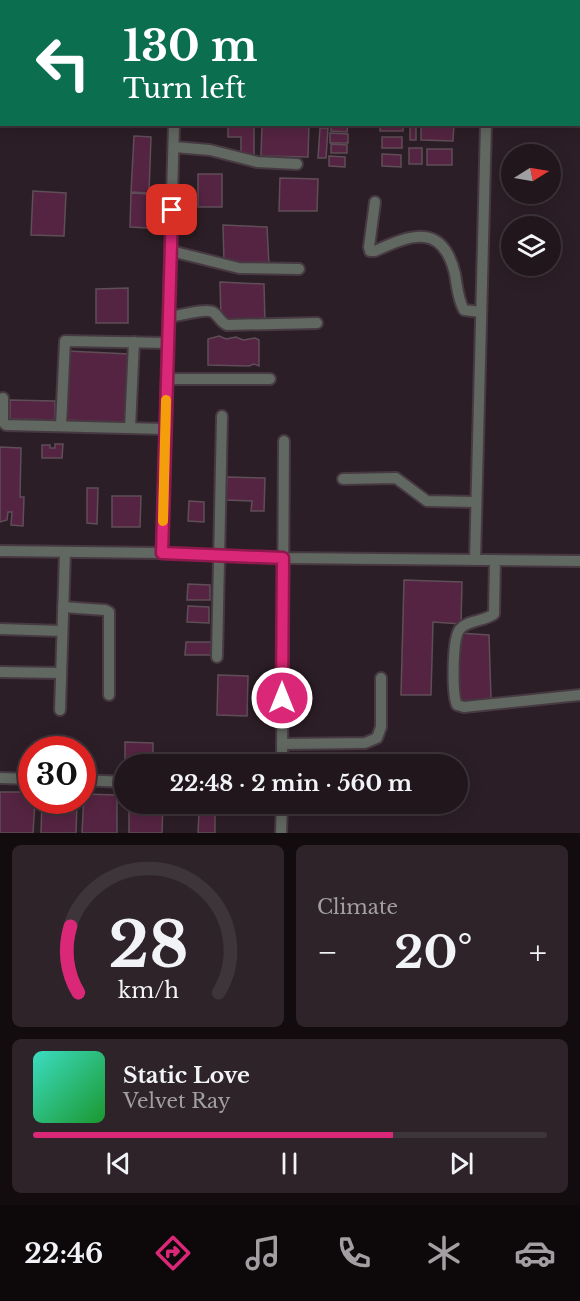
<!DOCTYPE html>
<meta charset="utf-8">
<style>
:root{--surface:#21161c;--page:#2d2329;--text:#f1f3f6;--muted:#a29fa3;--line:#3e353b;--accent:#db2777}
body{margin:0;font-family:"Libre Baskerville",serif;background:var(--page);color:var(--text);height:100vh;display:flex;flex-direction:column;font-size:22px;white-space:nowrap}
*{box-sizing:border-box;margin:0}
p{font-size:20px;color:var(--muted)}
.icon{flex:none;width:33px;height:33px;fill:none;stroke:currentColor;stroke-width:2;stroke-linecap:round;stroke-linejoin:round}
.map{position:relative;height:833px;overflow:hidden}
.sheet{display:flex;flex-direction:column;gap:12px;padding:12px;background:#120c0f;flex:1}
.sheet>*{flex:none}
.top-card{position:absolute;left:0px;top:0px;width:580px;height:126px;box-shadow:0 3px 15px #0003,0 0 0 2px var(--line);background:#0b6e4f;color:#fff;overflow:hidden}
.needle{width:39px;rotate:79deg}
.tools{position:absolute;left:501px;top:144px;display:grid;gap:12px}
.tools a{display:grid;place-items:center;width:60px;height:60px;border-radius:50%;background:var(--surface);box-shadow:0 3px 15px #0003,0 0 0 2px var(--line);font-size:30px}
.speed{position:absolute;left:18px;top:736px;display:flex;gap:12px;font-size:30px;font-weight:700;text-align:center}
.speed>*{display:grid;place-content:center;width:78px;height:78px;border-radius:50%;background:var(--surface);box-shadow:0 3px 15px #0003,0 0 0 2px var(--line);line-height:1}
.speed .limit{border:9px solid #d22;background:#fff;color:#111}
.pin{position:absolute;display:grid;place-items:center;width:51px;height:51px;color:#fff;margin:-26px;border-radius:12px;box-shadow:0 3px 9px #0006}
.me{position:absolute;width:66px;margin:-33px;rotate:0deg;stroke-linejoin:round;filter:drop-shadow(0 0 4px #0008)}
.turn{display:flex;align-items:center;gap:21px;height:126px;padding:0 24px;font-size:27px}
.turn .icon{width:78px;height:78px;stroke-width:2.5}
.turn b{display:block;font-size:42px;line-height:51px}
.big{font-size:45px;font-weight:800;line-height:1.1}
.sheet .card{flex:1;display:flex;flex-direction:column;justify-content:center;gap:9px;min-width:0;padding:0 21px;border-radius:9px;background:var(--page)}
.sheet .dial{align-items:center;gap:0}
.dial svg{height:156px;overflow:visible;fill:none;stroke:var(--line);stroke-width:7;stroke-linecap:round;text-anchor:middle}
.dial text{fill:var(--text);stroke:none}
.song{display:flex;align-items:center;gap:18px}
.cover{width:72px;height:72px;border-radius:9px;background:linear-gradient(135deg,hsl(170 70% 55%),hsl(130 70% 35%))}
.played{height:6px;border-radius:3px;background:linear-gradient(90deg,var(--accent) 70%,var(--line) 70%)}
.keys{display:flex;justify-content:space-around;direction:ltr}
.heat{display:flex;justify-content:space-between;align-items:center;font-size:33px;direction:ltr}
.sheet .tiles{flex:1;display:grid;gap:12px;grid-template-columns:1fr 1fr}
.card:last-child{grid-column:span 2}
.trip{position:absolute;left:114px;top:754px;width:354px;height:60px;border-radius:30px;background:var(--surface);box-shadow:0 3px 15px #0003,0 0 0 2px var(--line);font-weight:800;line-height:60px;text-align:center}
.tabs{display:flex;height:96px;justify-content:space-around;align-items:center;background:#0d090b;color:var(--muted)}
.tabs .icon{width:42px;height:42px}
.tabs .selected{color:var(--accent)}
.tabs b{font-size:27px;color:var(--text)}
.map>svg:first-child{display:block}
</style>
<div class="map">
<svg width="580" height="833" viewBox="0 0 580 833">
<rect width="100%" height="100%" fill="#2c1e26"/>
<g fill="#552442" stroke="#5f4e57" stroke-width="1.5">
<path d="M387,0H458L387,2Z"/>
<rect x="0" y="7" width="2" height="40"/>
<path d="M228,124H254V155H241V137H228Z"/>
<path d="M262,124H309L308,157L261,156Z"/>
<path d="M331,124H348L347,132L331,131Z"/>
<rect x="380" y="124" width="23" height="7"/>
<rect x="410" y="124" width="6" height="16"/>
<path d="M421,124H454L453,141L421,140Z"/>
<path d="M320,128H328L326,158H318Z"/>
<path d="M330,133L348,134V143H330Z"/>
<path d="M134,136L151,137L149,193L131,192Z"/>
<rect x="382" y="137" width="20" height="11"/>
<path d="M331,144L347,145V153H331Z"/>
<rect x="409" y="148" width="13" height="16"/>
<rect x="427" y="149" width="25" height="16"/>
<path d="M382,154L401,155V167L382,166Z"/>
<path d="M329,156L345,157V167L329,166Z"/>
<rect x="198" y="174" width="24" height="33"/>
<path d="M280,178L318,179L317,211H279Z"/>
<path d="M33,191L66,193L64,236L31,235Z"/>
<path d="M131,193L149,194L148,228L130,227Z"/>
<path d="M223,225L267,227L269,265H236L224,263Z"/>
<path d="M220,282L264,284L265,322H232L233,319L221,320Z"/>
<path d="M128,288V323H96V289Z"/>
<path d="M219,336L226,339L236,337L243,340L255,338L259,340V366L254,364L249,366L208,365V339Z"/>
<path d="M67,351L129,354L126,423L64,420Z"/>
<path d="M10,400L55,401V420L10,419Z"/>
<path d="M55,444H63L62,458H42V445H50V448H55Z"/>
<path d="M0,447L21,448L20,497H24L23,526L11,525L12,512H8L7,520L0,522Z"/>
<path d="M227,477L265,478L264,511H251L252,501L226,500Z"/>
<path d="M87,488H98L97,524L87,523Z"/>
<path d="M112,496H141L140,527H112Z"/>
<path d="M189,501L204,502V522L188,521Z"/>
<path d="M404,580L462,582L461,624L433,622L431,695H401Z"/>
<path d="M188,584L210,585V600H187Z"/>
<path d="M188,606L209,607V623L187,622Z"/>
<path d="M459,633L489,635L491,699L470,705L458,702Z"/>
<path d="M186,642H213V655H185Z"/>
<path d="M218,675L248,676L247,716L217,715Z"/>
<path d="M125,742L153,743V765H125Z"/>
<path d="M0,792H32V801H35L33,833H0Z"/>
<path d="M84,794L117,795V833H82Z"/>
<path d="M42,801H77L76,833H41Z"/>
<path d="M129,804H163L162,833H129Z"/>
<path d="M199,812H215V833H198Z"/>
</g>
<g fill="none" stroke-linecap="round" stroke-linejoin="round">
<defs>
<g id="minor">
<path d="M176,2V0"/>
<path d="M489,2V0"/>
<path d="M579,35H580"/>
<path d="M0,54H2"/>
<path d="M0,107H2"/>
<path d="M579,120H580"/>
<path d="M174,147L210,150L257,162L297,164"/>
<path d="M375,202L369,247L370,251H375C412,234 443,223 455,274C457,286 458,300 464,310L481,312"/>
<path d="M171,251L239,268L299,269"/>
<path d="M169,317C178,316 206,308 213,312C219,316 220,322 227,325L317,323"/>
<path d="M167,379H270"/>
<path d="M3,398V422L6,425L165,429"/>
<path d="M61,426L65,341L168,343"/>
<path d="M130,428L134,342"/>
<path d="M343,479L396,478L427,501L476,502"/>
<path d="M0,551L162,553L283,558L580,561"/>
<path d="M162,553L174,124"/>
<path d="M475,560L486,124"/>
<path d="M495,560L494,614C485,621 468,620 460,629C452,638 452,694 457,705L464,707L580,695"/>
<path d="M63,607L105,610L109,612V695"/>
<path d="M0,629L62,631"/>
<path d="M217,657L222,416"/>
<path d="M0,672L61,673"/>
<path d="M60,710L65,552"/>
<path d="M282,744L365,743L377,738L381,727V678"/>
<path d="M282,765L284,441"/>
<path d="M0,778L32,779"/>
<path d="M82,780L124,782"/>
<path d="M281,833L282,804"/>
</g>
</defs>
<use href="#minor" stroke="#473941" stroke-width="14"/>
<use href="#minor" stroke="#616761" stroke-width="10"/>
</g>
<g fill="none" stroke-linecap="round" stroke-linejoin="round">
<defs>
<path id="route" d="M172,210L162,553L283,558L282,698"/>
</defs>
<use href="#route" stroke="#8e194d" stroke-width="15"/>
<use href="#route" stroke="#db2777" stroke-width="10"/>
<path stroke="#f59e0b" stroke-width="10" d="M163,521L166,400"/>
</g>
</svg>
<div class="tools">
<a><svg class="needle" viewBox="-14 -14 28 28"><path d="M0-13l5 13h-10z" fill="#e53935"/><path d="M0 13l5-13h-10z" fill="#a29fa3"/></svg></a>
<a><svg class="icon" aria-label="layers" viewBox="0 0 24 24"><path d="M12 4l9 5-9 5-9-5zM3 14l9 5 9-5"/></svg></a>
</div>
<div class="speed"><div class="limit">30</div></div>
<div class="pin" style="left:172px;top:210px;background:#d93025"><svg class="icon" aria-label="arrive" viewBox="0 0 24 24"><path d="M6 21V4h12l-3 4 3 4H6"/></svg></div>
<svg class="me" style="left:282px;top:698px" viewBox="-20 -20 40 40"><circle r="17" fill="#db2777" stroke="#fff" stroke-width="3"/><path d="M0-11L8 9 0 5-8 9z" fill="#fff"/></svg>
<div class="trip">22:48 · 2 min · 560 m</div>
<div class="top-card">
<div class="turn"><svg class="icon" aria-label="left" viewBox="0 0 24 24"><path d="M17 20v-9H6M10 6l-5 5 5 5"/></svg><div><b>130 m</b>Turn left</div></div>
</div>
</div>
<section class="sheet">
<div class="tiles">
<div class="card dial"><svg viewBox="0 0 100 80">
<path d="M14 69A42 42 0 1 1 86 69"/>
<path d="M14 69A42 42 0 0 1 10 35" stroke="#db2777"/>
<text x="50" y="56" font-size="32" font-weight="700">28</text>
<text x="50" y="72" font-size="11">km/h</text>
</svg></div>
<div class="card"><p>Climate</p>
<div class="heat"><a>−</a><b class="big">20°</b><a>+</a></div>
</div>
<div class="card">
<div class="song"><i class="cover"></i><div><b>Static Love</b><p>Velvet Ray</p></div></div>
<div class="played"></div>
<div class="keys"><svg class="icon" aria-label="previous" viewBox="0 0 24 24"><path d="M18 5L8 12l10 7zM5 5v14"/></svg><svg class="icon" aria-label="pause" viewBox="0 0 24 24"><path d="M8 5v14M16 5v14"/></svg><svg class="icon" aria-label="next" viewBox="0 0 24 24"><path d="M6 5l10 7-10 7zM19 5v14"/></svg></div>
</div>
</div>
</section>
<nav class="tabs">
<b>22:46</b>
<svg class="icon selected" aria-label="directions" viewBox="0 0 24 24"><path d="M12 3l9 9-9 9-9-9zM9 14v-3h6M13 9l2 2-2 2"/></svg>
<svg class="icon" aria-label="music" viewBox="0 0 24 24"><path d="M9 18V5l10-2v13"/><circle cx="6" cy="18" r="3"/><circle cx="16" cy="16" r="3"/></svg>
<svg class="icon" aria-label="phone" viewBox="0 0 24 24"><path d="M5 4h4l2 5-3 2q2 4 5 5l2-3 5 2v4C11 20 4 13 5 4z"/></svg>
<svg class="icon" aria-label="climate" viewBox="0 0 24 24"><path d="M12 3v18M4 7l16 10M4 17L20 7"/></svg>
<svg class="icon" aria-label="car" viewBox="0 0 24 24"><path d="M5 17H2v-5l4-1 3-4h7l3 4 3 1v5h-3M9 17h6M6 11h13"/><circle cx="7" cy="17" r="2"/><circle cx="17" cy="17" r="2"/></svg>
</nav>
